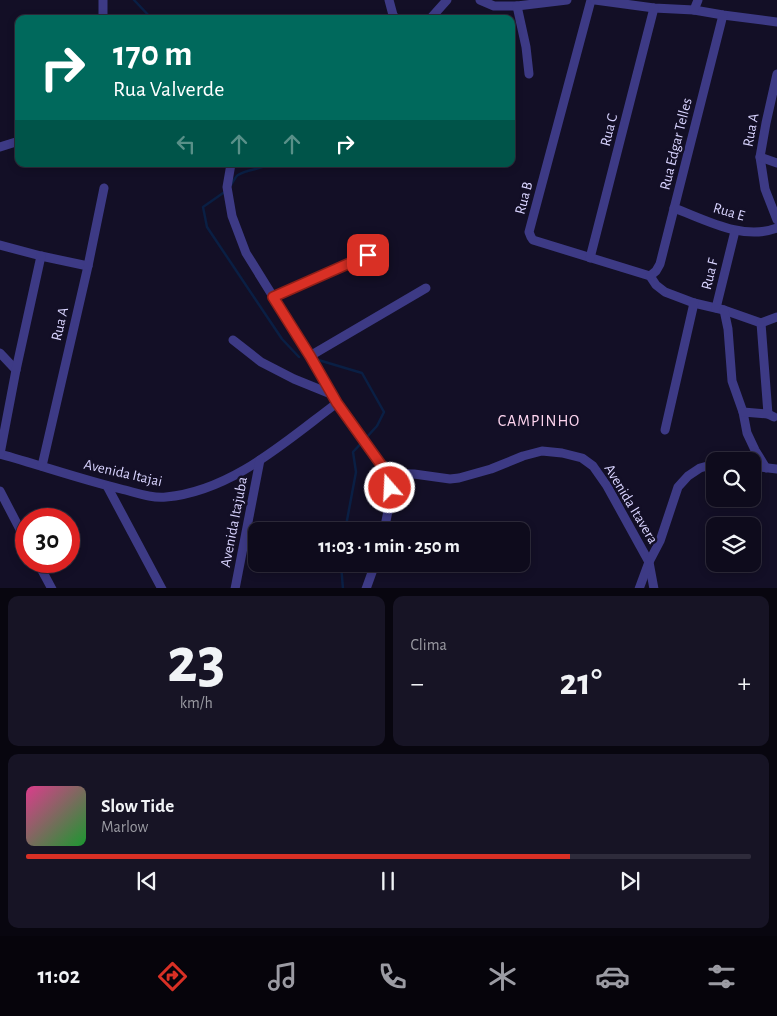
<!DOCTYPE html>
<html lang="pt">
<meta charset="utf-8">
<style>
:root{--surface:#0e0b1c;--page:#171425;--text:#f1f3f6;--muted:#9b9ba3;--line:#2e2b3b;--accent:#d93025}
body{margin:0;font-family:"Alegreya Sans",sans-serif;background:var(--page);color:var(--text);height:100vh;display:flex;flex-direction:column;font-size:19px;white-space:nowrap}
*{box-sizing:border-box;margin:0}
p{font-size:16px;color:var(--muted)}
.icon{flex:none;width:28px;height:28px;fill:none;stroke:currentColor;stroke-width:2;stroke-linecap:round;stroke-linejoin:round}
.map{position:relative;height:588px;overflow:hidden}
.panel{display:flex;flex-direction:column;gap:8px;padding:8px;background:#08060f;flex:1}
.panel>*{flex:none}
.guide{position:absolute;left:15px;top:15px;width:500px;height:152px;border-radius:10px;box-shadow:0 2px 8px #0003,0 0 0 1px var(--line);background:#00695c;color:#fff;overflow:hidden}
.buttons{position:absolute;left:706px;top:452px;display:grid;gap:10px}
.buttons a{display:grid;place-items:center;width:55px;height:55px;border-radius:10px;background:var(--surface);box-shadow:0 2px 8px #0003,0 0 0 1px var(--line);font-size:25px}
.speed{position:absolute;left:15px;top:508px;display:flex;gap:10px;font-size:25px;font-weight:700;text-align:center}
.speed>*{display:grid;place-content:center;width:65px;height:65px;border-radius:50%;background:var(--surface);box-shadow:0 2px 8px #0003,0 0 0 1px var(--line);line-height:1}
.speed .limit{border:8px solid #d22;background:#fff;color:#111}
.pin{position:absolute;display:grid;place-items:center;width:42px;height:42px;color:#fff;margin:-21px;border-radius:10px;box-shadow:0 2px 8px #0006}
.me{position:absolute;width:55px;margin:-28px;rotate:341deg;stroke-linejoin:round;filter:drop-shadow(0 0 4px #0008)}
.turn{display:flex;align-items:center;gap:18px;height:105px;padding:0 15px;font-size:22px}
.turn .icon{width:65px;height:65px;stroke-width:2.5}
.turn b{display:block;font-size:35px;line-height:42px}
.lanes{display:flex;align-items:center;height:48px;padding:0 15px;background:#0003;justify-content:center;gap:25px;direction:ltr}
.lanes .off{opacity:.35}
.big{font-size:38px;font-weight:700;line-height:1.1}
.panel .widget{flex:1;display:flex;flex-direction:column;justify-content:center;gap:8px;min-width:0;padding:0 18px;border-radius:10px;background:var(--page)}
.panel .dial{align-items:center;gap:0}
.dial b{font-size:65px;line-height:1}
.song{display:flex;align-items:center;gap:15px}
.cover{width:60px;height:60px;border-radius:8px;background:linear-gradient(135deg,hsl(330 70% 55%),hsl(130 70% 35%))}
.played{height:5px;border-radius:2px;background:linear-gradient(90deg,var(--accent) 75%,var(--line) 75%)}
.keys{display:flex;justify-content:space-around;direction:ltr}
.heat{display:flex;justify-content:space-between;align-items:center;font-size:28px;direction:ltr}
.panel .tiles{flex:1;display:grid;gap:8px;grid-template-columns:1fr 1fr}
.widget:last-child{grid-column:span 2}
.trip{position:absolute;left:248px;top:522px;width:282px;height:50px;border-radius:10px;background:var(--surface);box-shadow:0 2px 8px #0003,0 0 0 1px var(--line);font-weight:700;line-height:50px;text-align:center}
.tabs{display:flex;height:80px;justify-content:space-around;align-items:center;background:#06040b;color:var(--muted)}
.tabs .icon{width:35px;height:35px}
.tabs .selected{color:var(--accent)}
.tabs b{font-size:22px;color:var(--text)}
.map>svg:first-child{display:block}
</style>
<div class="map">
<svg width="777" height="589" viewBox="0 0 777 589">
<rect width="100%" height="100%" fill="#130f26"/>
<g fill="none" stroke-linecap="round" stroke-linejoin="round">
<g stroke="#0a1f44" stroke-width="2.5">
<path d="M134,0L152,19"/>
<path d="M165,19H168"/>
<path d="M231,185C233,182 235,177 238,175C247,169 260,170 269,164"/>
<path d="M226,191L203,207L207,227L282,339L299,357"/>
<path d="M315,359L362,373L384,412L377,426L353,452L356,472L345,531"/>
<path d="M341,564L343,589"/>
</g>
<g stroke="#3d3a85" stroke-width="9">
<path d="M389,0L393,15L396,19"/>
<path d="M480,0L494,6H517L567,0"/>
<path d="M591,0L529,232L531,237L533,240L650,276L656,285L665,292L694,303L724,310L761,323"/>
<path d="M595,0L654,8L694,10L723,15L777,22"/>
<path d="M517,6L526,47L529,74"/>
<path d="M694,10L698,0"/>
<path d="M103,19V0"/>
<path d="M430,19L447,0"/>
<path d="M777,74L766,123L760,157L765,189L777,220"/>
<path d="M0,147L19,141"/>
<path d="M760,157L777,163"/>
<path d="M231,164L227,187L232,216L246,253L310,356L337,403L387,473L389,488V506L384,531"/>
<path d="M674,208C706,220 743,241 777,228"/>
<path d="M0,245L41,256L88,266"/>
<path d="M590,258L654,8"/>
<path d="M650,276L656,271L660,264L723,15"/>
<path d="M273,297L384,248"/>
<path d="M716,308L735,231"/>
<path d="M724,310L728,329L732,381L743,412L747,433L755,450L766,468"/>
<path d="M761,323L768,414"/>
<path d="M761,323L777,317"/>
<path d="M233,340L261,362L294,379L331,394"/>
<path d="M0,353L16,370"/>
<path d="M310,356L426,288"/>
<path d="M743,412L768,414L774,417"/>
<path d="M665,430L694,303"/>
<path d="M0,454C40,465 80,479 121,489C134,492 152,499 166,497C232,491 286,441 337,403"/>
<path d="M0,454L16,370L41,256"/>
<path d="M42,466L88,266L104,188"/>
<path d="M752,466L777,469"/>
<path d="M387,473L414,474L450,479L459,478L491,469L523,456L542,451L562,453L582,458L593,466L607,486L649,562L654,589"/>
<path d="M107,486L162,589"/>
<path d="M0,491L26,541"/>
<path d="M37,561L52,589"/>
<path d="M235,589L260,460"/>
<path d="M366,589L375,564"/>
<path d="M639,589L649,562L660,541L678,487L688,476L700,468L715,464"/>
</g>
</g>
<g fill="none" stroke-linecap="round" stroke-linejoin="round">
<defs>
<path id="route" d="M368,255L273,297L310,356L337,403L387,473L390,488"/>
</defs>
<use href="#route" stroke="#8d1f18" stroke-width="12"/>
<use href="#route" stroke="#d93025" stroke-width="9"/>
</g>
<g text-anchor="middle" dominant-baseline="central" stroke-width="5" stroke-linejoin="round" paint-order="stroke">
<g font-size="15" fill="#d9d4ff" stroke="#130f26">
<text transform="translate(609 130) rotate(-76)">Rua C</text>
<text transform="translate(751 130) rotate(-79)">Rua A</text>
<text transform="translate(676 144) rotate(-76)">Rua Edgar Telles</text>
<text transform="translate(524 198) rotate(-75)">Rua B</text>
<text transform="translate(729 212) rotate(16)">Rua E</text>
<text transform="translate(710 274) rotate(-76)">Rua F</text>
<text transform="translate(60 324) rotate(-77)">Rua A</text>
<text transform="translate(123 473) rotate(13)">Avenida Itajai</text>
<text transform="translate(631 504) rotate(59)">Avenida Itavera</text>
<text transform="translate(234 522) rotate(-79)">Avenida Itajuba</text>
</g>
<g font-size="16" letter-spacing="1" fill="#ffd6f0" stroke="#130f26">
<text x="539" y="421">CAMPINHO</text>
</g>
</g>
</svg>
<div class="buttons">
<a><svg class="icon" aria-label="search" viewBox="0 0 24 24"><circle cx="10" cy="10" r="6"/><path d="M15 15l6 6"/></svg></a>
<a><svg class="icon" aria-label="layers" viewBox="0 0 24 24"><path d="M12 4l9 5-9 5-9-5zM3 14l9 5 9-5"/></svg></a>
</div>
<div class="speed"><div class="limit">30</div></div>
<div class="pin" style="left:368px;top:255px;background:#d93025"><svg class="icon" aria-label="arrive" viewBox="0 0 24 24"><path d="M6 21V4h12l-3 4 3 4H6"/></svg></div>
<svg class="me" style="left:390px;top:488px" viewBox="-20 -20 40 40"><circle r="17" fill="#d93025" stroke="#fff" stroke-width="3"/><path d="M0-11L8 9 0 5-8 9z" fill="#fff"/></svg>
<div class="trip">11:03 · 1 min · 250 m</div>
<div class="guide">
<div class="turn"><svg class="icon" aria-label="right" viewBox="0 0 24 24"><path d="M7 20v-9h11M14 6l5 5-5 5"/></svg><div><b>170 m</b>Rua Valverde</div></div>
<div class="lanes"><svg class="icon off" aria-label="left" viewBox="0 0 24 24"><path d="M17 20v-9H6M10 6l-5 5 5 5"/></svg><svg class="icon off" aria-label="ahead" viewBox="0 0 24 24"><path d="M12 20V5M6 11l6-6 6 6"/></svg><svg class="icon off" aria-label="ahead" viewBox="0 0 24 24"><path d="M12 20V5M6 11l6-6 6 6"/></svg><svg class="icon" aria-label="right" viewBox="0 0 24 24"><path d="M7 20v-9h11M14 6l5 5-5 5"/></svg></div>
</div>
</div>
<section class="panel">
<div class="tiles">
<div class="widget dial"><b>23</b><p>km/h</p></div>
<div class="widget"><p>Clima</p>
<div class="heat"><a>−</a><b class="big">21°</b><a>+</a></div>
</div>
<div class="widget">
<div class="song"><i class="cover"></i><div><b>Slow Tide</b><p>Marlow</p></div></div>
<div class="played"></div>
<div class="keys"><svg class="icon" aria-label="previous" viewBox="0 0 24 24"><path d="M18 5L8 12l10 7zM5 5v14"/></svg><svg class="icon" aria-label="pause" viewBox="0 0 24 24"><path d="M8 5v14M16 5v14"/></svg><svg class="icon" aria-label="next" viewBox="0 0 24 24"><path d="M6 5l10 7-10 7zM19 5v14"/></svg></div>
</div>
</div>
</section>
<nav class="tabs">
<b>11:02</b>
<svg class="icon selected" aria-label="directions" viewBox="0 0 24 24"><path d="M12 3l9 9-9 9-9-9zM9 14v-3h6M13 9l2 2-2 2"/></svg>
<svg class="icon" aria-label="music" viewBox="0 0 24 24"><path d="M9 18V5l10-2v13"/><circle cx="6" cy="18" r="3"/><circle cx="16" cy="16" r="3"/></svg>
<svg class="icon" aria-label="phone" viewBox="0 0 24 24"><path d="M5 4h4l2 5-3 2q2 4 5 5l2-3 5 2v4C11 20 4 13 5 4z"/></svg>
<svg class="icon" aria-label="climate" viewBox="0 0 24 24"><path d="M12 3v18M4 7l16 10M4 17L20 7"/></svg>
<svg class="icon" aria-label="car" viewBox="0 0 24 24"><path d="M5 17H2v-5l4-1 3-4h7l3 4 3 1v5h-3M9 17h6M6 11h13"/><circle cx="7" cy="17" r="2"/><circle cx="17" cy="17" r="2"/></svg>
<svg class="icon" aria-label="filters" viewBox="0 0 24 24"><path d="M4 7h16M4 17h16"/><circle cx="9" cy="7" r="2"/><circle cx="15" cy="17" r="2"/></svg>
</nav>
